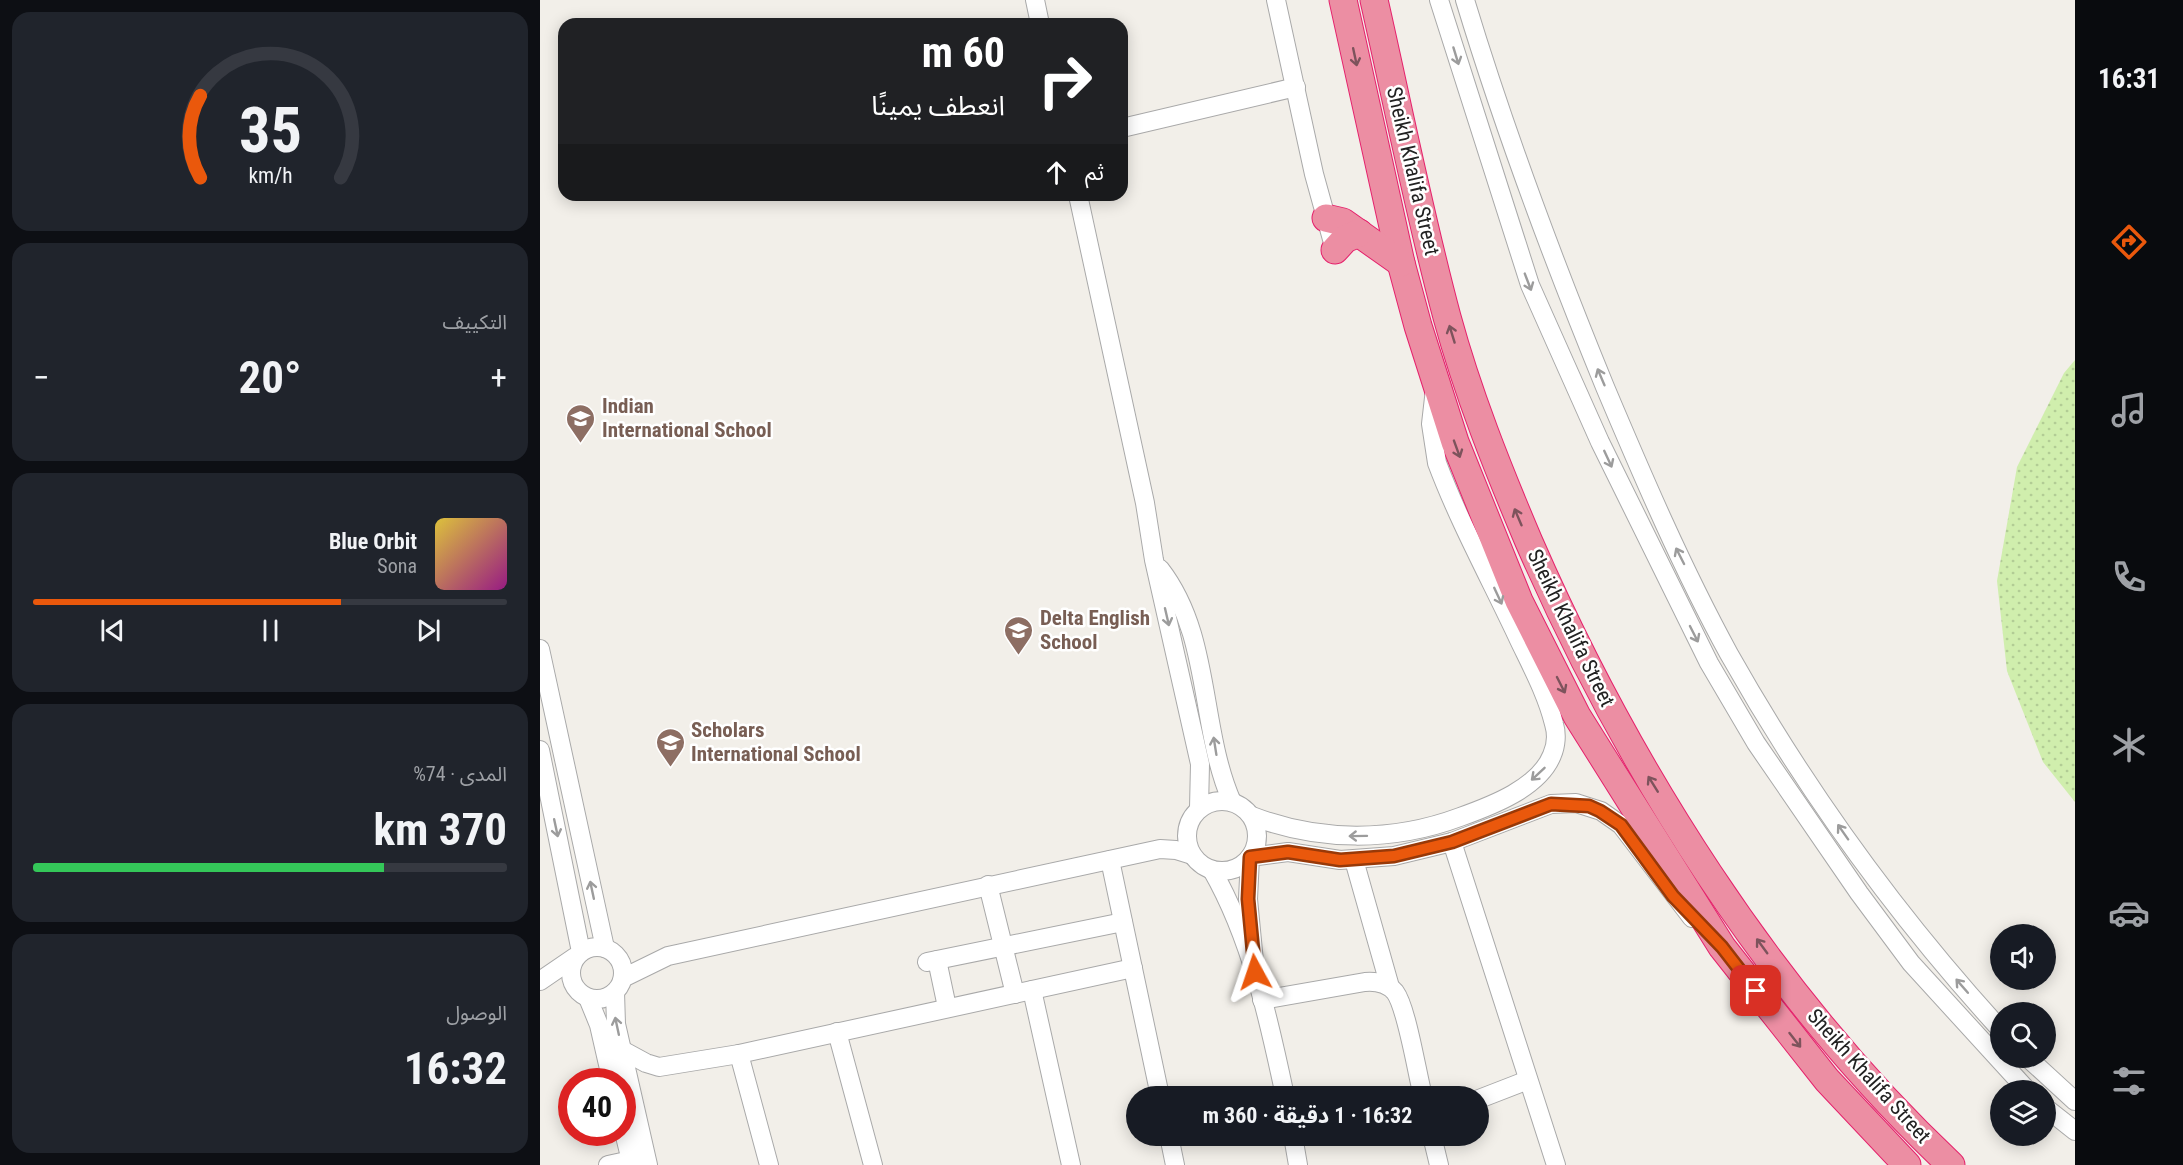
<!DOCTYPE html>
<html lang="ar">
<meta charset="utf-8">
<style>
:root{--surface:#171b24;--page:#20242c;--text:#f1f3f6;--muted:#9ea1a6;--line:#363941;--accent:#ea580c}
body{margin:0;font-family:"Roboto Condensed","Noto Sans Arabic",sans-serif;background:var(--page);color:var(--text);direction:rtl;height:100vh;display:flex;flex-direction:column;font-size:22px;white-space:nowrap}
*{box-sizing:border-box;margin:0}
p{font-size:20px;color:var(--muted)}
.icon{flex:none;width:33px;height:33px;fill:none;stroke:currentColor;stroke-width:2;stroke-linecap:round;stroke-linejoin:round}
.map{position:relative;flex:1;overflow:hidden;direction:ltr}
.drawer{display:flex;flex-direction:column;gap:12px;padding:12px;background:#0d0f14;width:540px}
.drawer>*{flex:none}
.top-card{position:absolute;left:18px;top:18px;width:570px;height:183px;border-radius:18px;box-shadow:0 3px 15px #0003;direction:rtl;background:#202124;color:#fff;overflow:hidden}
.buttons{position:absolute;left:1450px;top:924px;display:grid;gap:12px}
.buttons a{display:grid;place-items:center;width:66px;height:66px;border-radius:50%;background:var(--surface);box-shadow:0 3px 15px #0003;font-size:30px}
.speed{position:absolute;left:18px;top:1068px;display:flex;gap:12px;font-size:30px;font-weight:700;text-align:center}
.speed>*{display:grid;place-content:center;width:78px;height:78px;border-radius:50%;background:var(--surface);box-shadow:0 3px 15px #0003;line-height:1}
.speed .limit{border:9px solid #d22;background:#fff;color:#111}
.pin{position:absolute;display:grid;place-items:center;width:51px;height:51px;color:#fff;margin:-26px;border-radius:12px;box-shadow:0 3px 9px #0006}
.me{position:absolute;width:66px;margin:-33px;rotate:355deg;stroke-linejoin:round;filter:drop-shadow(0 0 4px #0008)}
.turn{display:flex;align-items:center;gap:21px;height:126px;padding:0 24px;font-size:27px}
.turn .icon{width:78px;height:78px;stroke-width:2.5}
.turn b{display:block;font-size:42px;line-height:51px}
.then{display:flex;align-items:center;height:57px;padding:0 24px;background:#0003;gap:12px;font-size:22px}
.big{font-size:45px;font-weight:700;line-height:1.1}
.drawer .card{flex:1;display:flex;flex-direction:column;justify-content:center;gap:9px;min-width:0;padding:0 21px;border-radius:18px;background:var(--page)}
.drawer .dial{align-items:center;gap:0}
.dial svg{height:156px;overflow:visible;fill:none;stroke:var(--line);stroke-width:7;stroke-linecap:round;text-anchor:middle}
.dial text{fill:var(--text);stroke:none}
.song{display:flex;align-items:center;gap:18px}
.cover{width:72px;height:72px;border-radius:9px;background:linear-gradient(135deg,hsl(50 70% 55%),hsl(310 70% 35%))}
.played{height:6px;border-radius:3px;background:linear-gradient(90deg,var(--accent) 65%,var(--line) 65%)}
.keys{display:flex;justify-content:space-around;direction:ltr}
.heat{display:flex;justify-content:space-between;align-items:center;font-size:33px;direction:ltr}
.charge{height:9px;border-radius:4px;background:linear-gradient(90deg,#34c759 74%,var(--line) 0)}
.trip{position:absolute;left:586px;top:1086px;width:363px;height:60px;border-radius:30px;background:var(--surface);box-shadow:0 3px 15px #0003;font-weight:700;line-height:60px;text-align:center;direction:rtl}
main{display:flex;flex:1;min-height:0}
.tab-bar{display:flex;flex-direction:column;width:108px;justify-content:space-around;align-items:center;background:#090b0e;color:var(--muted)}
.tab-bar .icon{width:42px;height:42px}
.tab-bar .selected{color:var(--accent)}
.tab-bar b{font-size:27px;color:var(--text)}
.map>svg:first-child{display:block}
</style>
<main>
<nav class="tab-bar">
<b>16:31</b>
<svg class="icon selected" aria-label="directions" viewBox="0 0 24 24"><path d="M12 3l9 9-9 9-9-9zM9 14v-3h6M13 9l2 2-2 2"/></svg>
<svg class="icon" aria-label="music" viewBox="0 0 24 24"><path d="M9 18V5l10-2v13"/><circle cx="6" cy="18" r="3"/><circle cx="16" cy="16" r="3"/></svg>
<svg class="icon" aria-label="phone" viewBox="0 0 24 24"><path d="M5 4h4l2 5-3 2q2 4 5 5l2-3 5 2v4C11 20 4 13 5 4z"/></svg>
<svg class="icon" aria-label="climate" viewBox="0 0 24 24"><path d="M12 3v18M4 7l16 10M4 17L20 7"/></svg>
<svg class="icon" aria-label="car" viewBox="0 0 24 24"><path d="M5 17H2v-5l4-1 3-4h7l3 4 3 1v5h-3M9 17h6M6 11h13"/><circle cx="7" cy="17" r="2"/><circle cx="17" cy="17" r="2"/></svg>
<svg class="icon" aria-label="filters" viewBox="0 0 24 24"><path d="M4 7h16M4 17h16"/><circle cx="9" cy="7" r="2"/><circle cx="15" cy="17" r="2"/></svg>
</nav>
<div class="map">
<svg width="1535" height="1165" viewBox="0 0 1535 1165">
<defs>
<pattern id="grass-dots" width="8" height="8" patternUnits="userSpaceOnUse" patternTransform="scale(1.5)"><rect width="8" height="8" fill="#d0eead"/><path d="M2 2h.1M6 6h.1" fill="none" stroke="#b2cc95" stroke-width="1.8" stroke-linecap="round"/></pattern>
</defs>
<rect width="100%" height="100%" fill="#f2efe9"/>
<path fill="url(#grass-dots)" d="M1535,360V802L1503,762L1467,671L1457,581L1477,467L1524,373Z"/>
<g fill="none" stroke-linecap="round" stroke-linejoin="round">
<defs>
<g id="minor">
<path d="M495,0L500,24"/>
<path d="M736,0L774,174L795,250"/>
<path d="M899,0L990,285L1060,442L1169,663L1216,743L1319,893L1371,963L1487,1090"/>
<path d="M925,0C965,132 1013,260 1065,387C1103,477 1142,568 1189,654C1265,789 1357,916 1461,1030"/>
<path d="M582,128L756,87"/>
<path d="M538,195L605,503L614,560L660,764L659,808"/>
<path d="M620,569C672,636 659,727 692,802"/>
<path d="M0,649L65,948"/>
<path d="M0,750L41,952"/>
<circle cx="682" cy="836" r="35"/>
<path d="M712,816C779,842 853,842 920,817C951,806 999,788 1012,755C1016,746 1017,734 1014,724C1007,695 992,667 979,640C952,582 920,524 897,463L891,424L895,389"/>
<path d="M912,842L1016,1165"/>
<path d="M570,860L620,1096"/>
<path d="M814,860L850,987"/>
<path d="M672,870C711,938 729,1020 745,1096"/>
<path d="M448,885L475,994"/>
<circle cx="57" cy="973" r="26"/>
<path d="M397,960L407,1007"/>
<path d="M387,962L583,922"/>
<path d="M715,972L708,899L710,857L748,852L800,860L854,856L912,842L1011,804L1036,803L1061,811L1081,825L1152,918"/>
<path d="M83,978L128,956L620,849L636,850L652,855"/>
<path d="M0,981L35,957"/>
<path d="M492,990L531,1165"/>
<path d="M75,992L76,1024L108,1165"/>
<path d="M48,998L59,1025L72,1082"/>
<path d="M722,1000L825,982C837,981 847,983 855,992C867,1008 877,1074 883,1096"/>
<path d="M297,1032L333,1165"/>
<path d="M82,1050L106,1063L119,1067L199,1054L593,968"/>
<path d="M199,1054L229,1165"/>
<path d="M1488,1058L1535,1101"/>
<path d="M939,1099L988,1080"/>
<path d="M1506,1108L1535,1131"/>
<path d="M82,1124L92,1165"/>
<path d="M629,1136L635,1165"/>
<path d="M753,1136L758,1165"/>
<path d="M892,1136L899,1165"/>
<path d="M68,1165L91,1160"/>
</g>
<g id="highway">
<path d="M803,0L861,263L878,326L915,442L979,601L1037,716L1182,947L1287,1080L1367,1165"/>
<path d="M834,0C858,106 879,213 907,317C928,394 958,469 989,542C1087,767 1231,996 1411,1165"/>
<path d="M786,218L803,222L861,263"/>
<path d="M795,250L805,239L819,233"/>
</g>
</defs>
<use href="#minor" stroke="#a9a9a9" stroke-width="20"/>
<use href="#highway" stroke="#e5216c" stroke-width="29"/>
<use href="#minor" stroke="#fff" stroke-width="18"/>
<use href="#highway" stroke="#ec8ea3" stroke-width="27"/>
</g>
<defs><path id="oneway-shaft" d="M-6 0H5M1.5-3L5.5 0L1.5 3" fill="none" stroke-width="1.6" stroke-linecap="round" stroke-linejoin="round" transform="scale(1.5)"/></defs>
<g stroke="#9c9c9c">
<use href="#oneway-shaft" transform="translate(916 56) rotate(73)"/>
<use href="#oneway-shaft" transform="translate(988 282) rotate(69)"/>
<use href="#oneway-shaft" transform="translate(1061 377) rotate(-113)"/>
<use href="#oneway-shaft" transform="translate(1068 459) rotate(65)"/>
<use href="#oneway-shaft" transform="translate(1140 556) rotate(-117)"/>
<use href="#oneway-shaft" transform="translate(958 596) rotate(65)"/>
<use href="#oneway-shaft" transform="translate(627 617) rotate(77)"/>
<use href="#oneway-shaft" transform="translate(1154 634) rotate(63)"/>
<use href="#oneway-shaft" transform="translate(675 746) rotate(-99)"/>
<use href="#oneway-shaft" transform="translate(998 774) rotate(137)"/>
<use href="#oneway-shaft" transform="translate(16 828) rotate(78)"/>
<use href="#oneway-shaft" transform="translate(1303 832) rotate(-125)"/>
<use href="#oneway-shaft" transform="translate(818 836) rotate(179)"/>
<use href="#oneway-shaft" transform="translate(52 890) rotate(-102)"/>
<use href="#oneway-shaft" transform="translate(1422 986) rotate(-131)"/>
<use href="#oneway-shaft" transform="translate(77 1026) rotate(-102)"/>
</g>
<g stroke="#7d535c">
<use href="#oneway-shaft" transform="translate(815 57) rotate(78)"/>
<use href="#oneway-shaft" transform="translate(912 334) rotate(-107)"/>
<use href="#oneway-shaft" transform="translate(917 449) rotate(70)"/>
<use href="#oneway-shaft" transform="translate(978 517) rotate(-113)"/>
<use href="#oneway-shaft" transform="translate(1021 685) rotate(63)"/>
<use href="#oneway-shaft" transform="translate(1113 784) rotate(-122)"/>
<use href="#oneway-shaft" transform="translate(1222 946) rotate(-126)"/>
<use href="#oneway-shaft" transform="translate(1255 1040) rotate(52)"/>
</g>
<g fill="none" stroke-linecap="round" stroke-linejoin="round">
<defs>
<path id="route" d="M715,972L708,899L710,857L748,852L800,860L854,856L912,842L1011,804L1049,806L1060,811L1081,825L1133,896L1182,947L1216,991"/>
</defs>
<use href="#route" stroke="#983908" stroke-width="15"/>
<use href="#route" stroke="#ea580c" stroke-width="10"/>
</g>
<defs>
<symbol id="school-pin" viewBox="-11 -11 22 30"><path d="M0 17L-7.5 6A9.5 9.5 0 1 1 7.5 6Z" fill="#8d6e63" stroke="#fff"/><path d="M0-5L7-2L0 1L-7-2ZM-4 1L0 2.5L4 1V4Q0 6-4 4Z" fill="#fff"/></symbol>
</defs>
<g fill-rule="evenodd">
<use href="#school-pin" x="24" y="402" width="33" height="45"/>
<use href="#school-pin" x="462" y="614" width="33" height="45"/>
<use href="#school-pin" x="114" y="726" width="33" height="45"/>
</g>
<g text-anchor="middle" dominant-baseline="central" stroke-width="5" stroke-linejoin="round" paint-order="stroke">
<g font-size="21" fill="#222" stroke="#fff">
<text transform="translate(873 171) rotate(77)">Sheikh Khalifa Street</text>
<text transform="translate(1031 628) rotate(64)">Sheikh Khalifa Street</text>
<text transform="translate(1329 1076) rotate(48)">Sheikh Khalifa Street</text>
</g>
<g font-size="21" font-weight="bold" fill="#785e54" stroke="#fff" text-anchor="start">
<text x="62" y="406">Indian<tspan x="62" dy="24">International School</tspan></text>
<text x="500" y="618">Delta English<tspan x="500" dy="24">School</tspan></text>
<text x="151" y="730">Scholars<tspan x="151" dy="24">International School</tspan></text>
</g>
</g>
</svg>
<div class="buttons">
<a><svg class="icon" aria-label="sound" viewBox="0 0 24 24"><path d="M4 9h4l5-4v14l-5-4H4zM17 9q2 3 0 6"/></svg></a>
<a><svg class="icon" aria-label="search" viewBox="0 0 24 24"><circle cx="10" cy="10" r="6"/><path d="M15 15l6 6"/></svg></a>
<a><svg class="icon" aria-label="layers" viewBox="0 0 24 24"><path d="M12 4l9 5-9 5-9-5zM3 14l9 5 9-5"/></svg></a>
</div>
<div class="speed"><div class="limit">40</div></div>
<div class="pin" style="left:1216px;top:991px;background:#d93025"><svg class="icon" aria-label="arrive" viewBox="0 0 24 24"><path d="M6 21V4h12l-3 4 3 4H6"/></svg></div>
<svg class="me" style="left:715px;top:972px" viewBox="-20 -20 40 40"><path d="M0-17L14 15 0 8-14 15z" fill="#ea580c" stroke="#fff" stroke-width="4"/></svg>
<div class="trip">16:32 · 1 دقيقة · 360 m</div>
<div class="top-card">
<div class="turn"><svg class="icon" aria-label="right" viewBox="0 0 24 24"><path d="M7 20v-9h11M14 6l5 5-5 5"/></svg><div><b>60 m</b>انعطف يمينًا</div></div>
<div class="then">ثم<svg class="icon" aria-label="ahead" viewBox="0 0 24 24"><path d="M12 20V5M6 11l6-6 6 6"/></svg></div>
</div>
</div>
<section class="drawer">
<div class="card dial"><svg viewBox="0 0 100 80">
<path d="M14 69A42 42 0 1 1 86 69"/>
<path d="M14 69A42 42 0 0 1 14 27" stroke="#ea580c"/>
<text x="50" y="56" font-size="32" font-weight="700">35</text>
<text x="50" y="72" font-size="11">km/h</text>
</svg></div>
<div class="card"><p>التكييف</p>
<div class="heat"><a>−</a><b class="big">20°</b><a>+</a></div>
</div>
<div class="card">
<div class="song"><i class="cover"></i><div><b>Blue Orbit</b><p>Sona</p></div></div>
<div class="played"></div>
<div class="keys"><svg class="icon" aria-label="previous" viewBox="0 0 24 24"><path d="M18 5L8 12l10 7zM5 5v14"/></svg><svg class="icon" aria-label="pause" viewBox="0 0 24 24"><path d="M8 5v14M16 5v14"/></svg><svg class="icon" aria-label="next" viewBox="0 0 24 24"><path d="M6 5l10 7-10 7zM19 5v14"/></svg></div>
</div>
<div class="card"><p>المدى · 74%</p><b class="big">370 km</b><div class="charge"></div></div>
<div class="card"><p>الوصول</p><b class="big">16:32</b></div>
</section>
</main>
